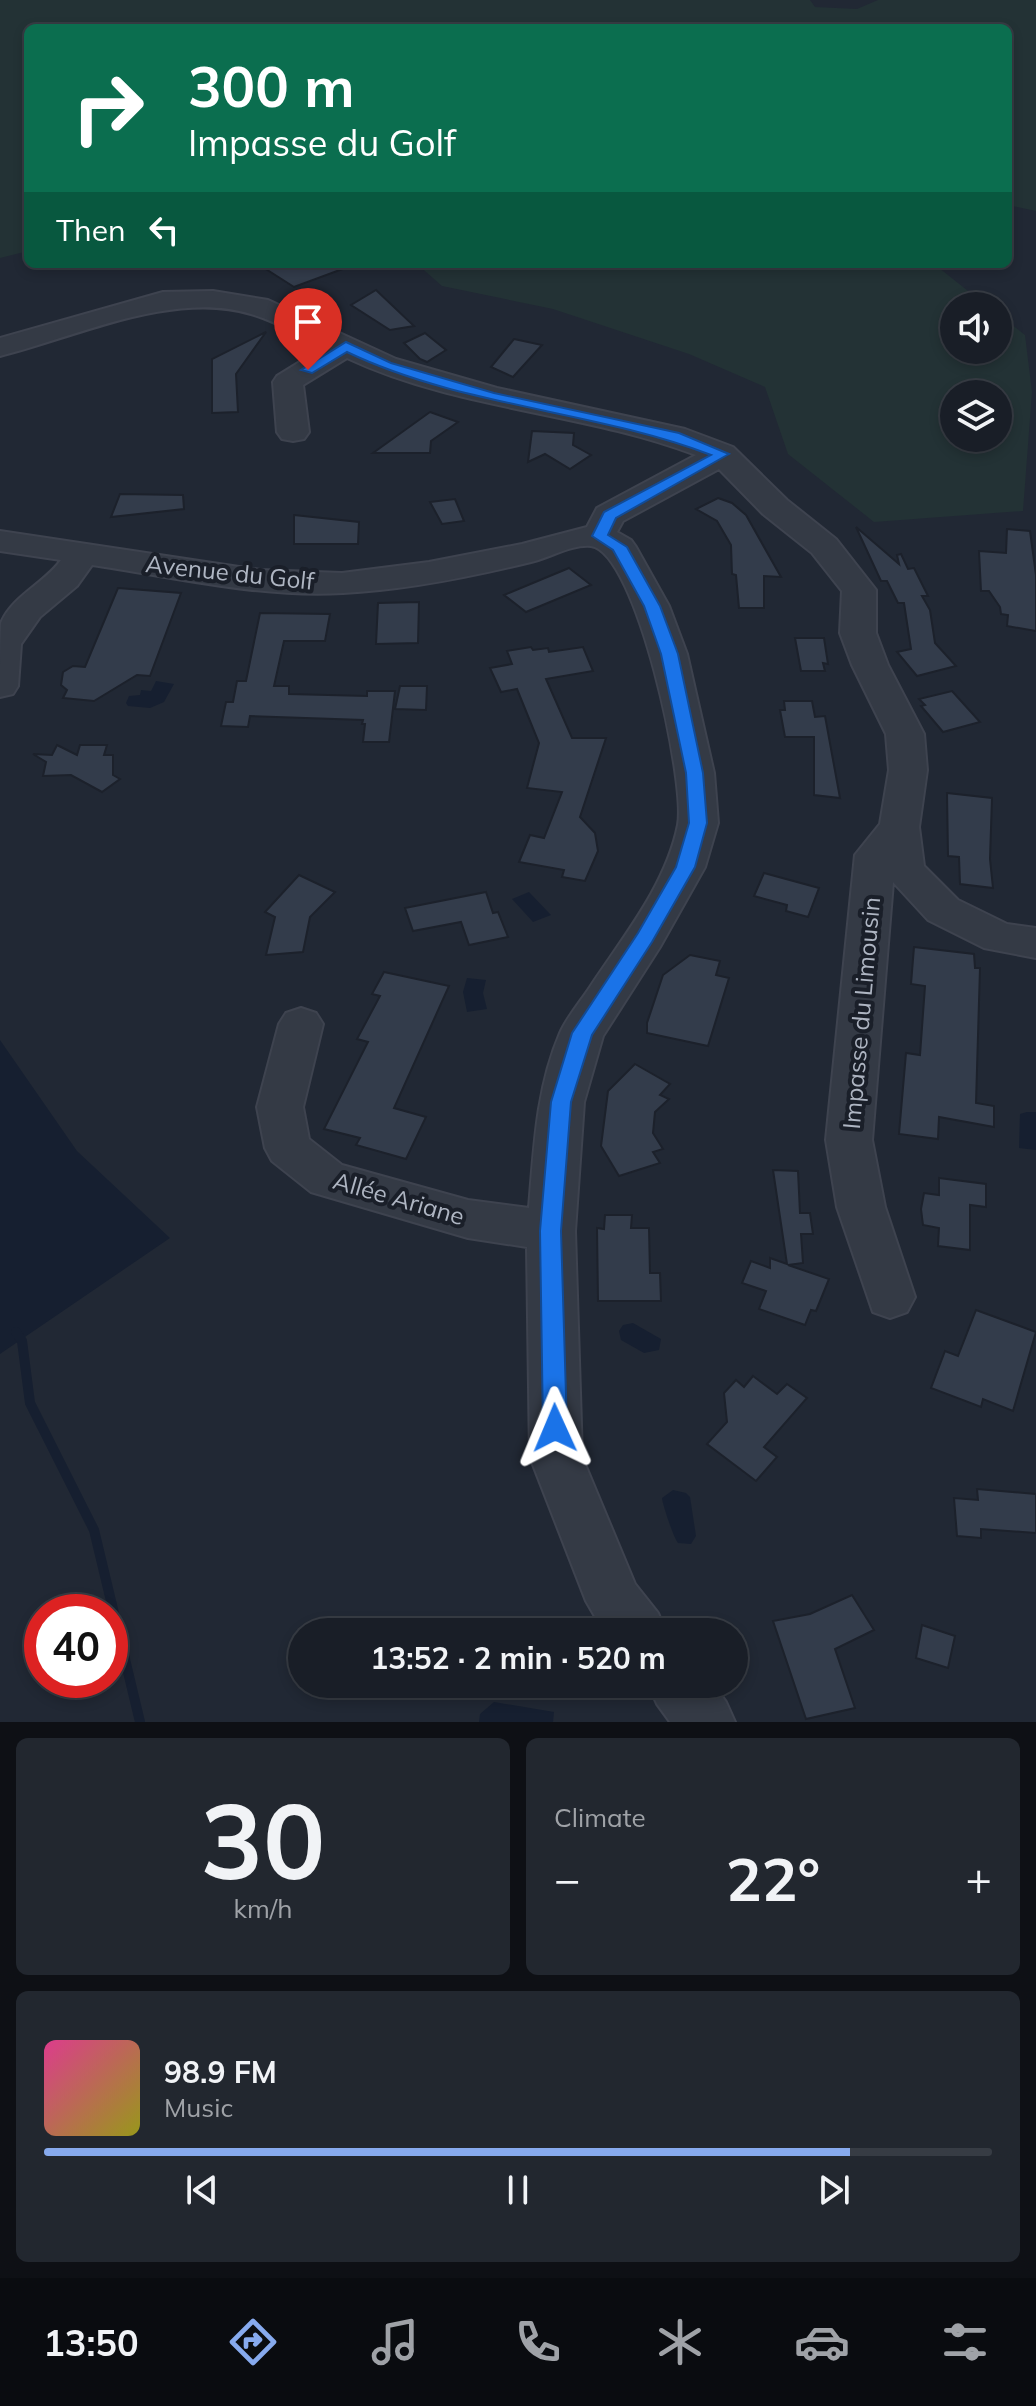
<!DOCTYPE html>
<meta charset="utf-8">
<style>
:root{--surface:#191e27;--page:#22272f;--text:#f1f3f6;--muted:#9fa2a7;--line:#373c44;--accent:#87aaee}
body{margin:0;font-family:Mulish,sans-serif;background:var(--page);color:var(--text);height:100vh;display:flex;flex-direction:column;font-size:30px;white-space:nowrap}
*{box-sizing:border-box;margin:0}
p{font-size:26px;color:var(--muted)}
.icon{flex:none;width:44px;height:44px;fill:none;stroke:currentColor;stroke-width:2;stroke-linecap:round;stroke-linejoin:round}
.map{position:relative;height:1722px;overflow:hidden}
.sheet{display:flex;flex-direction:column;gap:16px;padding:16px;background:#0e1015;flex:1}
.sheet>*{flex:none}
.top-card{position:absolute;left:24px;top:24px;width:988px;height:244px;border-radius:12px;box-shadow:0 4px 12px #0003,0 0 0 2px var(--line);background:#0b6e4f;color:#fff;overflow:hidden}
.tools{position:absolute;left:940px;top:292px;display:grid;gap:16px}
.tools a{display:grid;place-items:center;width:72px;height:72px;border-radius:50%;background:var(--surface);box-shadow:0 4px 12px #0003,0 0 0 2px var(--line);font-size:40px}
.speed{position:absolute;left:24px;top:1594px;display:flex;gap:16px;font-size:40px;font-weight:700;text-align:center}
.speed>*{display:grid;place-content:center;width:104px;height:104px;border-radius:50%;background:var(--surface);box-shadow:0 4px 12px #0003,0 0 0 2px var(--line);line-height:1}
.speed .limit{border:12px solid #d22;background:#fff;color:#111}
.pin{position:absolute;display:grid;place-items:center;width:68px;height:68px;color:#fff;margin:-82px -34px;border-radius:50% 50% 50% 0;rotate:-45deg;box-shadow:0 0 8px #0007}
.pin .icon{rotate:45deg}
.me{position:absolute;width:88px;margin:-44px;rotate:359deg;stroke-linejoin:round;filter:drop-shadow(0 0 6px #0008)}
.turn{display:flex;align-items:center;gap:28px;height:168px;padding:0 32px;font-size:36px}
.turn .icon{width:104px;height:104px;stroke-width:2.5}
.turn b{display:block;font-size:56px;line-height:68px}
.then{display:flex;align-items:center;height:76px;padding:0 32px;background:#0003;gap:16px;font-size:30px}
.big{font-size:60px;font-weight:700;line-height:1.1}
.sheet .widget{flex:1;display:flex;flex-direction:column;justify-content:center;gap:12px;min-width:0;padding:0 28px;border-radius:12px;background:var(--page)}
.sheet .dial{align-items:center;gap:0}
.dial b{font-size:104px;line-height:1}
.song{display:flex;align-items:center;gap:24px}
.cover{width:96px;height:96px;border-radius:12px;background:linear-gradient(135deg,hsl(330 70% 55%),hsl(60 70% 35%))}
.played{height:8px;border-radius:4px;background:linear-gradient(90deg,var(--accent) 85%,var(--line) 85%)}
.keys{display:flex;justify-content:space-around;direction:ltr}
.heat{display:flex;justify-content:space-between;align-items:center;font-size:44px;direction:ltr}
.sheet .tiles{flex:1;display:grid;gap:16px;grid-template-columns:1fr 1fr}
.widget:last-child{grid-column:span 2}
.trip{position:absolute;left:288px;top:1618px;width:460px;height:80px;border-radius:40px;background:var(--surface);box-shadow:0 4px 12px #0003,0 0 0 2px var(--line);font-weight:700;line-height:80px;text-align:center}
.tab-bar{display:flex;height:128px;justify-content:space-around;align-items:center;background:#0a0c10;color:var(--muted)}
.tab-bar .icon{width:56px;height:56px}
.tab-bar .on{color:var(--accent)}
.tab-bar b{font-size:36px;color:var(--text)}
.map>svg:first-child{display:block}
</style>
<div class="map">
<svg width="1036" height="1722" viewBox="0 0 1036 1722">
<rect width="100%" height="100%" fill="#212834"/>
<g fill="#233235" fill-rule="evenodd">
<path d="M0,0H810L815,7L857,9L878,0H1036V211L1008,205V28H28V251L0,258Z"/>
<path d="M417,264H934L987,306H954V350H998V314L1025,335L1032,392L1023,511L874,522L788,454L765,387L689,354L553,309L442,286ZM954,394H998V438H954Z"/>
</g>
<g fill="#161f30">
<path d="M156,681L174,684L164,702L150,708L128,706L126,703L129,696L140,695L141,690L151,691Z"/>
<path d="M529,892L551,915L533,922L512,899Z"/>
<path d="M467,978L486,980L483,993L487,1009L467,1012L463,992Z"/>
<path d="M0,1040L77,1151L170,1238L0,1354Z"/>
<path d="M1027,1112H1036V1150L1019,1148L1020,1114Z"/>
<path d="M633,1323L661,1339L659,1350L644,1353L621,1340L619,1331L623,1325Z"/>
<path d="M673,1490L686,1493L690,1497L696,1536L691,1544L678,1543C674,1539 662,1503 662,1498Z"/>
<path d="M494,1702L554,1712L553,1722H479L480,1714Z"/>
</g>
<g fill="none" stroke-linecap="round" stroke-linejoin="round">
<path stroke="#161f30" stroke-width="10" d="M16,1332L22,1341L30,1403L94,1530L140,1722"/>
</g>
<g fill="#333c4b" stroke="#1c212b" stroke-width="2">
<path d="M258,264H348V267L294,287Z"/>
<path d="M376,290L414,326L390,330L351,305Z"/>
<path d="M266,332L236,374L238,412L212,413V359Z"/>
<path d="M425,333L446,350L427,362L420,359L404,343Z"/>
<path d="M514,339L542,345L513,377L491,367Z"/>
<path d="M430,412L458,422L431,441L430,453H373Z"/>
<path d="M532,431L574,433L573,445L591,455L570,469L545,454L528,462Z"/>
<path d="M120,494L183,495L184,509L111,517Z"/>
<path d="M718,498L732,503L746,515L781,577L764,576V608H739L736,575L732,574L731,545L717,521L696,509Z"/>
<path d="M455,499L464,521L442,524L430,502Z"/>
<path d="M294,515L359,522L358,544H294Z"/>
<path d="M856,527L899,564L897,555L901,554L908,569L914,568L928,596H922L930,610L935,643L956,666L917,676L897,652L911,649L904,603H898L887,581H881Z"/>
<path d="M1007,529L1030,531L1036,575V631L1007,626L1008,615L1001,614L1000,607L989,591H981L979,551L1006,553Z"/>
<path d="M569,568L591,585L526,612L504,595Z"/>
<path d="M118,588L181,593L150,676L137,675L94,701L63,698L67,690L61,685L63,672L73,666L85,667Z"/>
<path d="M419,602L418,643L376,644L378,603Z"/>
<path d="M260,613L330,614L325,641H284L274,686H289V694L367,696V691H395L389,742H363L365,724H362L363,720L250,716L248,727L221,726L226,702H233L237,681H246Z"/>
<path d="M795,638H824L828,664L823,663L825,671H801Z"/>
<path d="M531,647L533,650L548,648L549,652L583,647L593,671L546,679L572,738H606L580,817L595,833L598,851L585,881L562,877L564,870L519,862L530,835L544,838L562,792L527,788L539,743L517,689L501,692L490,668L512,664L507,651Z"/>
<path d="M400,686H427L426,710L395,709Z"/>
<path d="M952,691L980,722L943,732L921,706L925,705L919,699Z"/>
<path d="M784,701H812L815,717L825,716L840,798L814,795V737H785L780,710H785Z"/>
<path d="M57,745L77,755L80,745H107L104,755H113V775L120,779L102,792L71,775L43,776L46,762L33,754L52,755Z"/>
<path d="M947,793L992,798L990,859L993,888L960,884L959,857L948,856Z"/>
<path d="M764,873L819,888L808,917L786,911L787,905L754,896Z"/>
<path d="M299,875L335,892L310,917L303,952L266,955L275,917L265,912Z"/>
<path d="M486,892L493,913L498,912L508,937L469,945L461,922L413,931L405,908Z"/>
<path d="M914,947L974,954L975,968H980L976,1103L994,1106V1127L939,1117L938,1139L899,1134L906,1053L920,1055L925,986L911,984Z"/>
<path d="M690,955L720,961L716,975L729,978L708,1046L647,1033V1023L663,975Z"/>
<path d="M384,972L449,986L394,1108L426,1117L406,1159L356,1145L360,1138L324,1129L368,1042L357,1039L380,996L372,994Z"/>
<path d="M635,1064L670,1084L660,1095L669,1099L655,1112L653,1133L663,1149L653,1152L660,1163L619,1176L601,1146L608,1091Z"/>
<path d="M773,1170L798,1171L800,1213H810L813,1234H801L803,1263L788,1265L829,1279L816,1311L811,1310L805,1325L759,1309L766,1291L742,1283L751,1261L770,1268V1258L787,1264Z"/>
<path d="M939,1178L986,1184V1207L970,1205V1250L938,1246L939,1228L923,1225L921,1209L924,1193L939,1195Z"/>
<path d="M605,1215H632L631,1228H649L650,1273H660L661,1301H598L597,1228L604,1229Z"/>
<path d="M976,1310L1036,1332L1013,1411L983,1399L981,1407L931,1388L945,1351L958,1356Z"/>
<path d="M753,1376L777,1394L787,1384L807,1398L764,1447L777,1457L756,1481L707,1444L727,1422L724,1393L736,1380L744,1387Z"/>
<path d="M977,1489L1036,1494V1533L981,1529V1538L957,1536L954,1498L978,1500Z"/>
<path d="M852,1595L874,1630L835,1649L855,1708L806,1719L773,1621L810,1614Z"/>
<path d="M922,1625L955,1636L948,1668L916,1658Z"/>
</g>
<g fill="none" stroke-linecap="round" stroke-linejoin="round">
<defs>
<g id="minor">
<path d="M213,291L268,300L396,359L497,388L685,429L733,447L787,500L836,539L876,590V633L888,665L924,734L927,770L919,827L924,866L958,900L1007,924L1036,928V958L984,948L928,920L893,882L872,1140L885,1207L915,1297L907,1312L890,1318L873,1312L837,1207L826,1140L855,855L880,824L889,770L886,734L852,665L840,633L842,591L812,553L763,514L719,469L623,521L617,532L631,540L636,547L669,606L687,654L714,773L718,823L705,867L660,947L603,1036L584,1102L575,1231L582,1457L635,1584L658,1613L666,1632H604L586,1601L530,1457L527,1247L468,1238L311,1192L272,1161L265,1148L257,1107L279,1024L286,1013L301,1008L316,1013L323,1024L303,1107L309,1139L342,1165L468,1200L529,1208C534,1149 536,1089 560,1033C567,1017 580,1002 590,987C623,937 666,885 678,825C686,783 637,552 591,546C572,544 549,558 531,562C470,577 405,590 343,593C260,598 174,577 92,565L77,586L40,617L21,644L18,686L13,694L0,697C0,682 0,634 1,623C12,596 45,583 61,560L0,551V531L260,570L342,573L429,562L522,544L587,527L597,508L696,455C583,412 458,410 347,358L303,385L309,432L304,439L293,441L282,439L277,432L273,382L277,376L324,347C300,336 276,321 251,314C174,290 76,337 0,356V338L163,292Z"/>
<path d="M648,1684H713L726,1702L735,1722H670L657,1704Z"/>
</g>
</defs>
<use href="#minor" stroke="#3e434f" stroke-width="4"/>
<use href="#minor" fill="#343a45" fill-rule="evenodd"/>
</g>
<path fill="#1a73e8" stroke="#114b97" stroke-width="2" d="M346,342L391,363L494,393L679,433L729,454L616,518L608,535L627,547L660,606L678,654L703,773L707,823L695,867L652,942L592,1035L571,1102L561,1231L567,1428L563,1436L555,1439L547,1436L543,1428L540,1231L551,1102L572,1033L638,933L676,867L689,823L686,773L661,654L644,606L613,550L592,536L604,512L711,455C593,410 462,407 347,352L312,373L301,370Z"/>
<g text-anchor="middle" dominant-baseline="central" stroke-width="8" stroke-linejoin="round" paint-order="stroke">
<g font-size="24" fill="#aeb5c2" stroke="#1a1f29">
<text transform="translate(230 572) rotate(6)">Avenue du Golf</text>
<text transform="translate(861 1013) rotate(-85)">Impasse du Limousin</text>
<text transform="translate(399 1198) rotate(16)">Allée Ariane</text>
</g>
</g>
</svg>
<div class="tools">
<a><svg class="icon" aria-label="sound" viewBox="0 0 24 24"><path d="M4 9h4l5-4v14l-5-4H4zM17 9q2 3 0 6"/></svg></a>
<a><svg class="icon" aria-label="layers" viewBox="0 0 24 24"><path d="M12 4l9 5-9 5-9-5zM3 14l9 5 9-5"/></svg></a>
</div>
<div class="speed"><div class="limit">40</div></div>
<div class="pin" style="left:308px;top:370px;background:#d93025"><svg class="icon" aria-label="arrive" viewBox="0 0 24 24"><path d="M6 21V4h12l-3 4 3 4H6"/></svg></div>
<svg class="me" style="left:555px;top:1428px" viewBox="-20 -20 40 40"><path d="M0-17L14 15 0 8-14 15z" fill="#1a73e8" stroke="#fff" stroke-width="4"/></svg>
<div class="trip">13:52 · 2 min · 520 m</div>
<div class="top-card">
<div class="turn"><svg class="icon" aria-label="right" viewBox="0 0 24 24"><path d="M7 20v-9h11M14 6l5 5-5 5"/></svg><div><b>300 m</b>Impasse du Golf</div></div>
<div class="then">Then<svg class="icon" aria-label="left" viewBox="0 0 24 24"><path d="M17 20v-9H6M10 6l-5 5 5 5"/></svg></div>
</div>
</div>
<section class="sheet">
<div class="tiles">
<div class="widget dial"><b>30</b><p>km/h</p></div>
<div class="widget"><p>Climate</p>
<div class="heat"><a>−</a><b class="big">22°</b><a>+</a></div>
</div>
<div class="widget">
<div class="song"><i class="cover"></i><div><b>98.9 FM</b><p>Music</p></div></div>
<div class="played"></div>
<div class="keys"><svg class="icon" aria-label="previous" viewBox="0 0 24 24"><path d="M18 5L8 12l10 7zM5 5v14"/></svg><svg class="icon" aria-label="pause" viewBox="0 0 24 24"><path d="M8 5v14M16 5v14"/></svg><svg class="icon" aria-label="next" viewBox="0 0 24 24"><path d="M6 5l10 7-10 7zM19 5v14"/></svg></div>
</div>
</div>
</section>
<nav class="tab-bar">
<b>13:50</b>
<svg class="icon on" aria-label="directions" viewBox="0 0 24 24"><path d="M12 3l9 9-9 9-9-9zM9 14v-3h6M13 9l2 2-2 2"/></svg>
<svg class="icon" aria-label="music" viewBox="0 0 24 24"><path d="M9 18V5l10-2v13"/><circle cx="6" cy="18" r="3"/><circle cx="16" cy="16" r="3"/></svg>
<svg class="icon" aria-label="phone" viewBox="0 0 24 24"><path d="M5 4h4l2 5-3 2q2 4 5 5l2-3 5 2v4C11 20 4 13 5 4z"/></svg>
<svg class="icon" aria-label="climate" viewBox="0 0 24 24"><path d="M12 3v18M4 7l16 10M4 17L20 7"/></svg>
<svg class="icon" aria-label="car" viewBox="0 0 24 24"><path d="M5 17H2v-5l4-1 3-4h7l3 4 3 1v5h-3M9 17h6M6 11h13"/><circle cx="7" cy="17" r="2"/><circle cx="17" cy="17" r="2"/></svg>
<svg class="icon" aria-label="filters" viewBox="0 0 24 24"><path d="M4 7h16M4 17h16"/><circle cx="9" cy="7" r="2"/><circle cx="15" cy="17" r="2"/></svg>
</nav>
